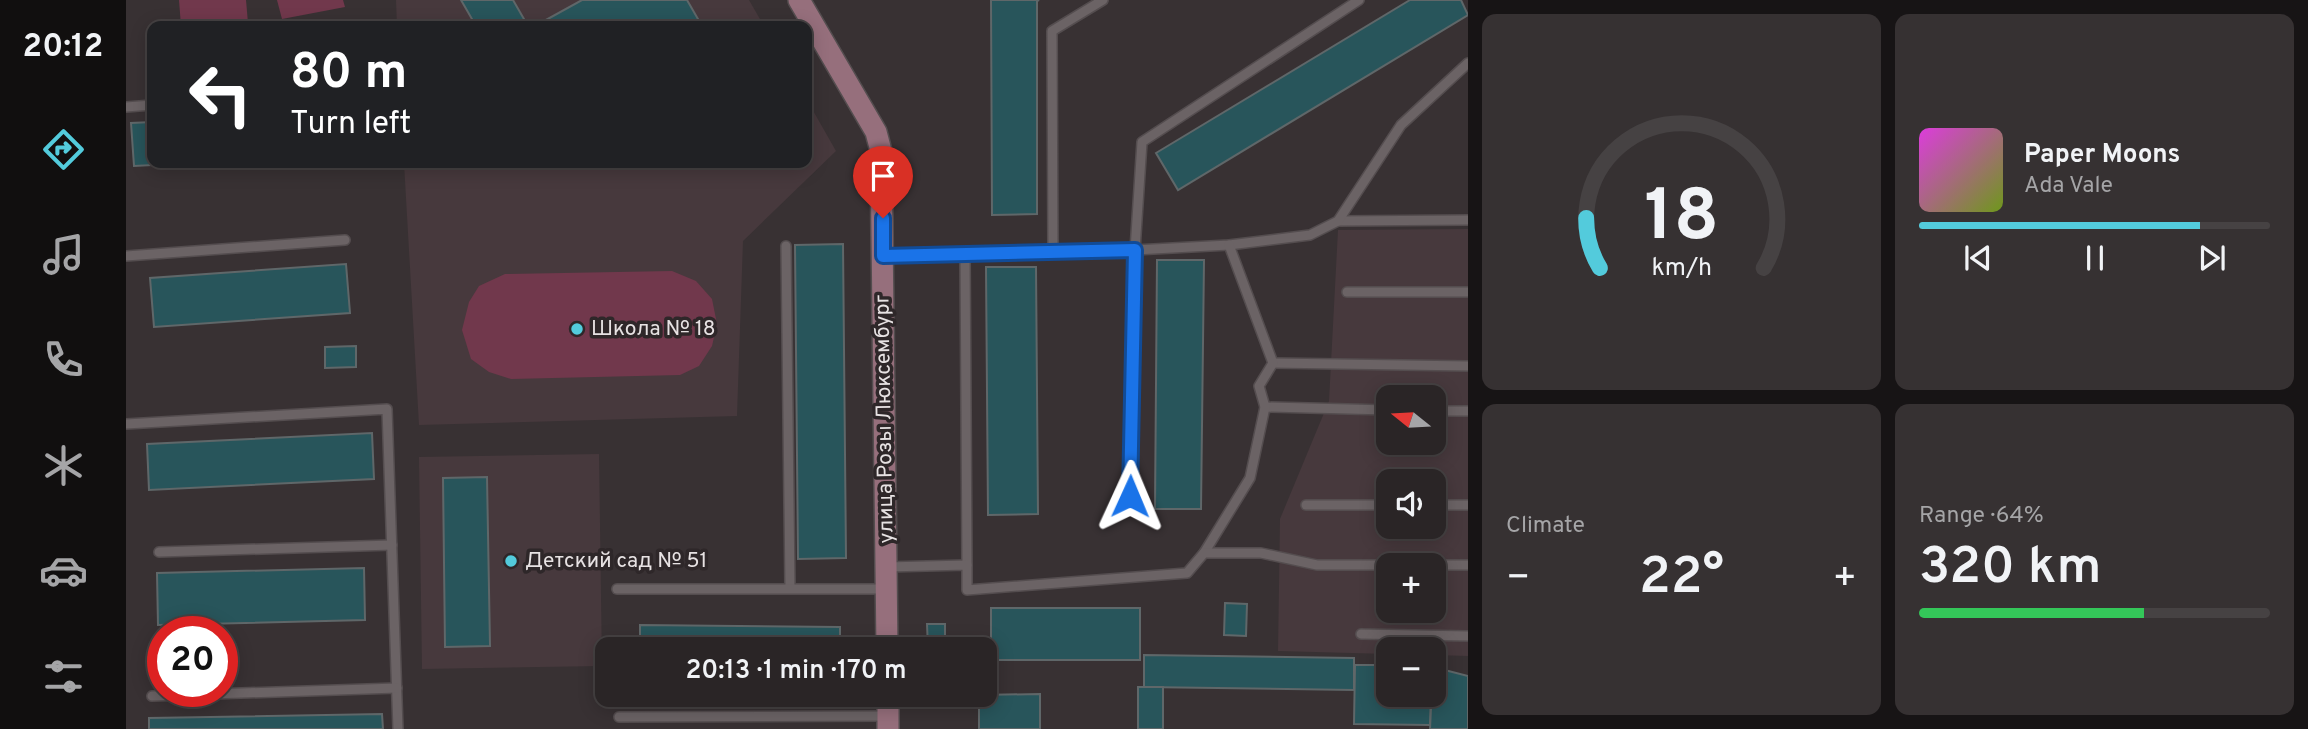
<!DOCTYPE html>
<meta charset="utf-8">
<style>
:root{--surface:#2a2526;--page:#363132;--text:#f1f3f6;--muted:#a5a5a7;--line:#464243;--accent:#53cbdc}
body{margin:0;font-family:Overpass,sans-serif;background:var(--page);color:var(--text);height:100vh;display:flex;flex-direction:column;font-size:26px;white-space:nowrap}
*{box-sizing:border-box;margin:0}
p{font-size:23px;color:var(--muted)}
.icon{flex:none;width:38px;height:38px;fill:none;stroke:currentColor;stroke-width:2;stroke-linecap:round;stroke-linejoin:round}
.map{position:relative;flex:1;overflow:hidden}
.sheet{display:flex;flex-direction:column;gap:14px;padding:14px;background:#171415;width:840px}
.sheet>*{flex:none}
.guide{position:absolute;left:21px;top:21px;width:665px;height:147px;border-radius:14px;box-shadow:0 4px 18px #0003,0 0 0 2px var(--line);background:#202124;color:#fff;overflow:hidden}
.needle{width:46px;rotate:288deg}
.controls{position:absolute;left:1250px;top:385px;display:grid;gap:14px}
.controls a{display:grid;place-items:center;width:70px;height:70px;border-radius:14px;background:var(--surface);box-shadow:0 4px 18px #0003,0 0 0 2px var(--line);font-size:35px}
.speed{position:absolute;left:21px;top:616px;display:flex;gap:14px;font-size:35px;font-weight:700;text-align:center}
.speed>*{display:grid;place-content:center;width:91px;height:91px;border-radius:50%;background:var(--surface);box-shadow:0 4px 18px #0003,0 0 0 2px var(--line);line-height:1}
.speed .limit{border:10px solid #d22;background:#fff;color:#111}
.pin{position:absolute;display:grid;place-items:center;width:60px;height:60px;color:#fff;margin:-72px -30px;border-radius:50% 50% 50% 0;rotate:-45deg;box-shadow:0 0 7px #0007}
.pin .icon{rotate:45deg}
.me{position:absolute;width:77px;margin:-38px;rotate:1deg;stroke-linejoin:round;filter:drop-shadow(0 0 5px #0008)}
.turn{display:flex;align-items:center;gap:24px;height:147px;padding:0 28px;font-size:32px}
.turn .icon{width:91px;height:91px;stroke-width:2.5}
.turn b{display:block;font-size:49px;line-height:60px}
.big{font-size:52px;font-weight:600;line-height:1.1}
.sheet .tile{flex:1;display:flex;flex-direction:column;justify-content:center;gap:10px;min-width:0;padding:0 24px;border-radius:14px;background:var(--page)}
.sheet .dial{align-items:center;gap:0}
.dial svg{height:182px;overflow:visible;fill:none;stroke:var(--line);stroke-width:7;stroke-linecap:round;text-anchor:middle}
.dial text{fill:var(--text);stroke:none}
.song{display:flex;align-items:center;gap:21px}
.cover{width:84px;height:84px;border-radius:10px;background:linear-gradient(135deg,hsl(300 70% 55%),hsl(80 70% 35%))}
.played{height:7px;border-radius:4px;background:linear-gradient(90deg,var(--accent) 80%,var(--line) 80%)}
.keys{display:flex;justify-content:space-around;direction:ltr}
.heat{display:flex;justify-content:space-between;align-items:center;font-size:38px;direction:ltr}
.charge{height:10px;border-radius:5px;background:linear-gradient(90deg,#34c759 64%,var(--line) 0)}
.sheet .tiles{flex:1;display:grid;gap:14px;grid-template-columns:repeat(2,1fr)}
.trip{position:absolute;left:469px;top:637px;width:402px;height:70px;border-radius:14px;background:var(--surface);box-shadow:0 4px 18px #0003,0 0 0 2px var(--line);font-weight:600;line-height:70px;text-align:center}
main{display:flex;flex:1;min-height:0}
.tabs{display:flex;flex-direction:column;width:126px;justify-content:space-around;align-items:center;background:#110f0f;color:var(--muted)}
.tabs .icon{width:49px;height:49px}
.tabs .selected{color:var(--accent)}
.tabs b{font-size:32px;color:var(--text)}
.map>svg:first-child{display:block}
</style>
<main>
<nav class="tabs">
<b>20:12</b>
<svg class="icon selected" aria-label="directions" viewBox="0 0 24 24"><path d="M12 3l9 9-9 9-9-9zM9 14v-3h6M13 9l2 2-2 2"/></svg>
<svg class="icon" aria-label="music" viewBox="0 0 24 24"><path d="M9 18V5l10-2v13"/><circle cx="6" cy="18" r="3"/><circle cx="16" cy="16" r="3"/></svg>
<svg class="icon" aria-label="phone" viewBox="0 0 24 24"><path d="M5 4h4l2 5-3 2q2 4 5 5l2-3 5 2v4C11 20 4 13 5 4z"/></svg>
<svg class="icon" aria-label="climate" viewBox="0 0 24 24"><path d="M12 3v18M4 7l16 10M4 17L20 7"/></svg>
<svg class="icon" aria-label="car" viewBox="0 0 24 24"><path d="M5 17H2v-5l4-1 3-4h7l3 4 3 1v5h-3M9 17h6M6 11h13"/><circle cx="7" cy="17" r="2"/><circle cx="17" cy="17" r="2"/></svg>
<svg class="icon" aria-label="filters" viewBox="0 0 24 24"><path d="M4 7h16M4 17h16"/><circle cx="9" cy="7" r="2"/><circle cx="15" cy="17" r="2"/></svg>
</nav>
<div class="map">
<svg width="1342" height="729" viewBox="0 0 1342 729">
<rect width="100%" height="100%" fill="#383133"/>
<g fill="#47393d" fill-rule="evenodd">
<path d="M270,0H623L638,26H271Z"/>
<path d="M681,100L710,151L617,241L611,416L293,425L278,163H681Z"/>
<path d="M1342,229V656L1307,655V649H1262V654L1152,651L1154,519L1203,401L1212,230ZM1262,397H1307V443H1262ZM1262,481H1307V527H1262ZM1262,565H1307V611H1262Z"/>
<path d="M473,454L476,666L296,669L293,457Z"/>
</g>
<g fill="#71384c">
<path d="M53,0H120L122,23L55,26Z"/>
<path d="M151,0H217L219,7L156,19Z"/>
<path d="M546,271L570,281L586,299L591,324L586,346L573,366L554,375L385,379L363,372L345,359L336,330L343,302L353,286L379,274Z"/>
</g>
<g fill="#28555b" stroke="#5f6769" stroke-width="2">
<path d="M335,0H387L402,26H350Z"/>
<path d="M456,0H561L576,26H409Z"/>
<path d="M865,0H913L911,1V214L866,215Z"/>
<path d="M1284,0H1335L1342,15L1052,190L1030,153Z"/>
<path d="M26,122V163H67L8,166L5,123Z"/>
<path d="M717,244L720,558L672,559L669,245Z"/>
<path d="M1031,260H1078L1075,509H1029Z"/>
<path d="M220,264L224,313L28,327L24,278Z"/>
<path d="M860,267H910L912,514L862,515Z"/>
<path d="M230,346V367L199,368V347Z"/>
<path d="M246,433L248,479L23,490L21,444Z"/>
<path d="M361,477L364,646L319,647L317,478Z"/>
<path d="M238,568L239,620L32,625L31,573Z"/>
<path d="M1099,603L1121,604L1120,636L1098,635Z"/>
<rect x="865" y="608" width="149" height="52"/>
<path d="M801,624H819V649H802Z"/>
<path d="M514,625L714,627V649H514Z"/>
<path d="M1018,655L1228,658V690L1018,687Z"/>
<path d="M1229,665H1262V695H1305L1304,725L1228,724Z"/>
<path d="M1307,667L1342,676V729H1304Z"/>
<rect x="1012" y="687" width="25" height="42"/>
<path d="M914,694V729H853V695Z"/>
<path d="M256,714L257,729H23V718Z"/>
</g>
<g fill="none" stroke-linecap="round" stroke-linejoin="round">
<defs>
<g id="lane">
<path d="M0,107L26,105"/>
<path d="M1212,221L1342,220"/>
<path d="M660,246L664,588"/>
<path d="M927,253L926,31L977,0"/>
<path d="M839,254L841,565"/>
<path d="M0,256L219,240"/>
<path d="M757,256L1009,250L1103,245L1184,235L1212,221L1275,125L1342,63"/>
<path d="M1221,292H1342"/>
<path d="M1147,363L1342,366"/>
<path d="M1139,407L1262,410"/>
<path d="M1307,411H1342"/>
<path d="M0,424L261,409L272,729"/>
<path d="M1004,496L1009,250L1016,142L1233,0"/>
<path d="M1180,505H1262"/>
<path d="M1307,505H1342"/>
<path d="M33,552L266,545"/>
<path d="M1078,553L1124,478L1139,407L1133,386L1147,363L1103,245"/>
<path d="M760,567L841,565V590L1061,573L1078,553H1135L1191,565H1342"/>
<path d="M491,589H759"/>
<path d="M1235,634L1342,636"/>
<path d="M26,696L271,688"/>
<path d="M493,717L761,716"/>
</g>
<g id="secondary">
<path d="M673,0L750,132L755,151L761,649"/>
<path d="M762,695V729"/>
</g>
</defs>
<use href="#lane" stroke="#544d4f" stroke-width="12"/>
<use href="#secondary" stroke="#544d4f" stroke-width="24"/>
<use href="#lane" stroke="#6b6365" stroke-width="9"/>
<use href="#secondary" stroke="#966f7c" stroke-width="21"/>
</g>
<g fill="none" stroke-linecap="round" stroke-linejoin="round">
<defs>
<path id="route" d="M757,218V256L1009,250L1004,496"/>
</defs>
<use href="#route" stroke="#114b97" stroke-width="18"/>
<use href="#route" stroke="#1a73e8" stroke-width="12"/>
</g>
<g fill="#53cbdc" stroke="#2e2729" stroke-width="2.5">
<circle cx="451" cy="329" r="7"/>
<circle cx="385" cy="561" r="7"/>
</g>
<g text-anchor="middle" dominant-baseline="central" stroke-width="7" stroke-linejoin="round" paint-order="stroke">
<g font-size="21" fill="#e7e2e3" stroke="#2e2729" text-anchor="start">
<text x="465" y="329">Школа № 18</text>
<text x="399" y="561">Детский сад № 51</text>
</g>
<g font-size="21" fill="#e7e2e3" stroke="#2e2729">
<text transform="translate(759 419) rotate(-91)">улица Розы Люксембург</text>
</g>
</g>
</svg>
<div class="controls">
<a><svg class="needle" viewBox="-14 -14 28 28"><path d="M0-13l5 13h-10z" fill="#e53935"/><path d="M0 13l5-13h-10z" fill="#a5a5a7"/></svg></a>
<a><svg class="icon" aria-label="sound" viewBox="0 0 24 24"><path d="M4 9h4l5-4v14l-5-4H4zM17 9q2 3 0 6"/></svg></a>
<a>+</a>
<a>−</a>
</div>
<div class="speed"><div class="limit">20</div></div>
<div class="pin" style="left:757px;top:218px;background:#d93025"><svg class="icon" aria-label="arrive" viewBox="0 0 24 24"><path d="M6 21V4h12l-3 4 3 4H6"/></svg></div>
<svg class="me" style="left:1004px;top:496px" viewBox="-20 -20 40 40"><path d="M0-17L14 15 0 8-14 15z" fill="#1a73e8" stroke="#fff" stroke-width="4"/></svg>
<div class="trip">20:13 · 1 min · 170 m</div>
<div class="guide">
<div class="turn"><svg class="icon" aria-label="left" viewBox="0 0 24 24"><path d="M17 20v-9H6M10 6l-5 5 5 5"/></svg><div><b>80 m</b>Turn left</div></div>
</div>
</div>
<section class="sheet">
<div class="tiles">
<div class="tile dial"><svg viewBox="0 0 100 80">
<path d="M14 69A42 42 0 1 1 86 69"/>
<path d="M14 69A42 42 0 0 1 8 47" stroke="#53cbdc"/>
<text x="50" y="56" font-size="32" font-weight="700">18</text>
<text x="50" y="72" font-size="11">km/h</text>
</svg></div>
<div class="tile">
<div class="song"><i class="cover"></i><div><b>Paper Moons</b><p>Ada Vale</p></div></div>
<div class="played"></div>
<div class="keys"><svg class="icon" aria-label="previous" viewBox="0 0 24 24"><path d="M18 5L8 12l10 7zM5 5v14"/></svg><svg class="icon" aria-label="pause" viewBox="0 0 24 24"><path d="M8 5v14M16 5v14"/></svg><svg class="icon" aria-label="next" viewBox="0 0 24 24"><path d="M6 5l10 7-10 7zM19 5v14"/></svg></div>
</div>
<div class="tile"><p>Climate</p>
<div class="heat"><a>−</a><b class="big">22°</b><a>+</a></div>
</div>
<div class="tile"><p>Range · 64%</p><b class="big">320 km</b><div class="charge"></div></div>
</div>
</section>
</main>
